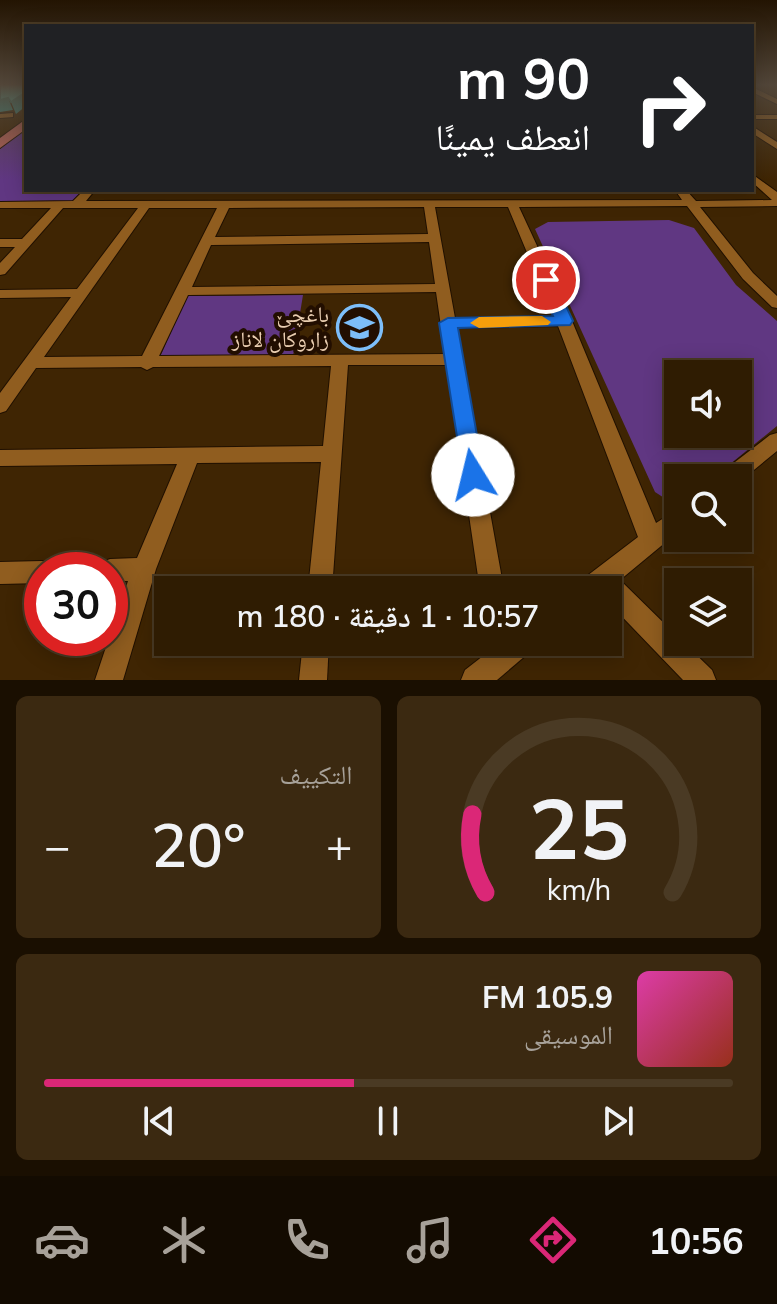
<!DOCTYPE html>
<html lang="ar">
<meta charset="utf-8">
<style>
:root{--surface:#2f1c02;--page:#3b2911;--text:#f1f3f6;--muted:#a7a199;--line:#4a3a24;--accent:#db2777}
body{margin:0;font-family:Mulish,"Noto Naskh Arabic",sans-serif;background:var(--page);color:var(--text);direction:rtl;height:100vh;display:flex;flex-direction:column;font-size:30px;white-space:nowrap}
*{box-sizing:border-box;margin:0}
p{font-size:26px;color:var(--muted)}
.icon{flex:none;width:44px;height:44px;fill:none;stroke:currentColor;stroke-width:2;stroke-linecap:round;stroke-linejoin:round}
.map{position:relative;height:680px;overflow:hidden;direction:ltr}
.panel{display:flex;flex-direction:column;gap:16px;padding:16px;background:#1a0f01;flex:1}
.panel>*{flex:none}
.guide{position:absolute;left:24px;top:24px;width:730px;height:168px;border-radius:0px;box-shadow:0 4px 20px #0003,0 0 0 2px var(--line);direction:rtl;background:#202124;color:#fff;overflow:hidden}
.tools{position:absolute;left:664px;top:360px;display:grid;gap:16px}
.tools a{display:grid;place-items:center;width:88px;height:88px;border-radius:0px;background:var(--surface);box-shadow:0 4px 20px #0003,0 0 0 2px var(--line);font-size:40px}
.speed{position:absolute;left:24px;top:552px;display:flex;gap:16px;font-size:40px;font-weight:700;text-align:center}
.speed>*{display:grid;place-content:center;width:104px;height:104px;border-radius:50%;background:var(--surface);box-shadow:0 4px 20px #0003,0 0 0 2px var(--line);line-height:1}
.speed .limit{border:12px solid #d22;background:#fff;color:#111}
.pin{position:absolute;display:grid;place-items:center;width:68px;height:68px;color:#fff;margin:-34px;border:4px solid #fff;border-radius:50%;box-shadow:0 2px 8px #0007}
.me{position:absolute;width:88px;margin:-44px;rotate:351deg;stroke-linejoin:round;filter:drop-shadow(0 0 6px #0008)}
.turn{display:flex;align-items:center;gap:28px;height:168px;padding:0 32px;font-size:36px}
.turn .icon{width:104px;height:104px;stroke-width:2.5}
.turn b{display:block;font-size:56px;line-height:68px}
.big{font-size:60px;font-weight:600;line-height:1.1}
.panel .widget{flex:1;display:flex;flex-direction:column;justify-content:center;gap:12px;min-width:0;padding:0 28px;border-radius:12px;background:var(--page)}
.panel .dial{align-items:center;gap:0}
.dial svg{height:208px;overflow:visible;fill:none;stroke:var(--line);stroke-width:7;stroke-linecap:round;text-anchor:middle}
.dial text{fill:var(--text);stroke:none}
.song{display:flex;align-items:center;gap:24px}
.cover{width:96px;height:96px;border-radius:12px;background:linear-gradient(135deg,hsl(320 70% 55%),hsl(10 70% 35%))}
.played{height:8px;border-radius:4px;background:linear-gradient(90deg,var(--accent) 45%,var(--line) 45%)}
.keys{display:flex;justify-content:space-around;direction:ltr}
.heat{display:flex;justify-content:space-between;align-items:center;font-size:44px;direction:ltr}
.panel .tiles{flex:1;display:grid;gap:16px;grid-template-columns:1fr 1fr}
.widget:last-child{grid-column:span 2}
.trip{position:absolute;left:154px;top:576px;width:468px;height:80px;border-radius:0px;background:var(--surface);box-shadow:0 4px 20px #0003,0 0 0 2px var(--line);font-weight:600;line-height:80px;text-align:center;direction:rtl}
.tab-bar{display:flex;height:128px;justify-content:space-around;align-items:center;background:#130b01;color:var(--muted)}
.tab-bar .icon{width:56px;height:56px}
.tab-bar .active{color:var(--accent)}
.tab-bar b{font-size:36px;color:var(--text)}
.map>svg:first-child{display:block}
</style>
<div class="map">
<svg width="777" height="680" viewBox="0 0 777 680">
<rect width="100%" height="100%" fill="#3f2503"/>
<g fill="#603782" fill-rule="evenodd">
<path d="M26,127V190H85L74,203L0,202V149Z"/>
<path d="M669,220L694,228L736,285L777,321V426L713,478H678V507L655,492L535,229L548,222ZM678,374H738V434H678Z"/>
<path d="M303,295L293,356L160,357L187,296Z"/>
</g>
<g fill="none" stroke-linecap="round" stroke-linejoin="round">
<defs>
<g id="minor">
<path d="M752,87L777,99V104L752,92Z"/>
<path d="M13,113V117L0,118V114Z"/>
<rect x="752" y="115" width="25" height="4"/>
<path d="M752,126L777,142V149L752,133Z"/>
<path d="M752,174L777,192V206L700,207L753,273L777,296V308L772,307L743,279L687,206L519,207L572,321L656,523L678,509V532L620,580L678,637V642H683L712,670L716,680H683L608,602V590H576L579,582L638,537L558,326L457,328L504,590H480L447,365H348L332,590H308L321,462L197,463L156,569L123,680H95L128,581H110V570H98L102,562L110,559L137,558L177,464L0,466V450L323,446L331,366L153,367L147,370L141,367L36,368L6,411L0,413V393L71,297L0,298V290L77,289L138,208H63L5,274L0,275V263L15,247H0V239H22L51,208H0V202L73,201L84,190H95L86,201L682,200L675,190H686L696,201L772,200L752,182ZM424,207L428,234L215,237L229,208ZM435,207H508L554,317L455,318ZM149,208H217L142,356L44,357ZM429,242L435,284L192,287L211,245ZM436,292L445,354L159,356L188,295Z"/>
<path d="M777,433V451L738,483V478H719L722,472L770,435Z"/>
<path d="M42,561L50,564L53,570H42V583L0,584V562Z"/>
<path d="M303,642H329L327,680H299Z"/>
<path d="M501,642H535L531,651L497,680H461L465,670Z"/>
</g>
<path id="major" d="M26,119V129L0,148V138Z"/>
</defs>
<use href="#minor" stroke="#201001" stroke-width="2"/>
<use href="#major" stroke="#201001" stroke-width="2"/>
<use href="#minor" fill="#905d1f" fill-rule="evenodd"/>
<use href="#major" fill="#b86259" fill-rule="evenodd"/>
</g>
<g fill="#3c9a92">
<path d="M26,92V106L16,114L11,102Z"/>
<path d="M8,98L13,110L0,112V100Z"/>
</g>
<path fill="#56dcd0" stroke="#3c9a92" stroke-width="2" d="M1,85H26V92L11,102L8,98L0,100V86Z"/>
<linearGradient id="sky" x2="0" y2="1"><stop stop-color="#231402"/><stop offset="0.47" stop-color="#524639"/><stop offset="1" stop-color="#524639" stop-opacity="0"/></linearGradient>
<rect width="777" height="180" fill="url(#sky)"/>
<path fill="#1a73e8" stroke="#114b97" stroke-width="2" d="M546,275L554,280L573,321L570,325L458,328L484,475L481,481L473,484L464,481L439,323L448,318L553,316L538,280Z"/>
<path fill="#f59e0b" d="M542,316L551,322L548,325L479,328L470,323L479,317Z"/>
<defs>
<symbol id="school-ring" viewBox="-11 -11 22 22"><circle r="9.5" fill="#220e00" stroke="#7dbef9" stroke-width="1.5"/><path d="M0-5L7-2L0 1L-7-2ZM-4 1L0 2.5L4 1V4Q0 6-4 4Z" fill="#7dbef9"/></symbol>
</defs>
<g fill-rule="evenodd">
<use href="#school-ring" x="334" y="302" width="51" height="51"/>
</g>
<g text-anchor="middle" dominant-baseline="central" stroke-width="8" stroke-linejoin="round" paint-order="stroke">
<g font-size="22" fill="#eaceb1" stroke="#220e00" text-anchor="end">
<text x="329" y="314">باغچێ<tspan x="329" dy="25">زاروكان لاناز</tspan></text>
</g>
</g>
</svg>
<div class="tools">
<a><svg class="icon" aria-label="sound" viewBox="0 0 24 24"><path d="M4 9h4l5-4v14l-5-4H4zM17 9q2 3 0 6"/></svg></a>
<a><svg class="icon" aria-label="search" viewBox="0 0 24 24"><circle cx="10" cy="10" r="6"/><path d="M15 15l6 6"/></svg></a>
<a><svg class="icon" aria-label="layers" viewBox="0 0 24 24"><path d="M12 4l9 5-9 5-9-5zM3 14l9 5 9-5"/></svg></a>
</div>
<div class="speed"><div class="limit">30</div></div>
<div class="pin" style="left:546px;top:280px;background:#d93025"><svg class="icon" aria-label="arrive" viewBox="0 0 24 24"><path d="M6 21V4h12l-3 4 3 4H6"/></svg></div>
<svg class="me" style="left:473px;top:475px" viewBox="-20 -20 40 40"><circle r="19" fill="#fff"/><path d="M0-13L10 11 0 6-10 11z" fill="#1a73e8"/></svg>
<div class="trip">10:57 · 1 دقيقة · 180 m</div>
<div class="guide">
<div class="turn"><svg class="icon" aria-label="right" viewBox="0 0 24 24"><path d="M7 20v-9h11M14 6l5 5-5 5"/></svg><div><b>90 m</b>انعطف يمينًا</div></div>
</div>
</div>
<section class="panel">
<div class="tiles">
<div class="widget dial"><svg viewBox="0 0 100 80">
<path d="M14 69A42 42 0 1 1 86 69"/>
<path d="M14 69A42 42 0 0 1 9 39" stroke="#db2777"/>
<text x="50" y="56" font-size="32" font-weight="700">25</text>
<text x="50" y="72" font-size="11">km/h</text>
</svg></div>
<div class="widget"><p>التكييف</p>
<div class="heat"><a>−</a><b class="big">20°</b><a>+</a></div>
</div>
<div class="widget">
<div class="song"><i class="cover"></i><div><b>105.9 FM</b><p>الموسيقى</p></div></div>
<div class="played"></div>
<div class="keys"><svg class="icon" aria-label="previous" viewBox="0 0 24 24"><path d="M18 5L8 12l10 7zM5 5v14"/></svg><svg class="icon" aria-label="pause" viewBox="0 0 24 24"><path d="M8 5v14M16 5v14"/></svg><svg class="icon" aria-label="next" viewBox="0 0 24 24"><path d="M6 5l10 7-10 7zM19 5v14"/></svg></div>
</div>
</div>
</section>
<nav class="tab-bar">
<b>10:56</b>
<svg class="icon active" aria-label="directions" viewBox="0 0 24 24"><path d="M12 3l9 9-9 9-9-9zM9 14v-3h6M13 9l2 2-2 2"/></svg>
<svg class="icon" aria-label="music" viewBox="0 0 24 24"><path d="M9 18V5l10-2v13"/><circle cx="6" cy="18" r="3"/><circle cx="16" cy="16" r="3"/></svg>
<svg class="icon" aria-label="phone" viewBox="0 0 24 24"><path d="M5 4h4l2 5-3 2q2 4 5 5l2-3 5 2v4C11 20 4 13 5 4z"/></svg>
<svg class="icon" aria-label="climate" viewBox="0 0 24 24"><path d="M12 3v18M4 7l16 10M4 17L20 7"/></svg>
<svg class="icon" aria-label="car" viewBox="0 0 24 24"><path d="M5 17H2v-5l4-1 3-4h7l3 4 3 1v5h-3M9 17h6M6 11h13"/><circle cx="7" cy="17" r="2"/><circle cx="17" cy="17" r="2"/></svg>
</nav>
